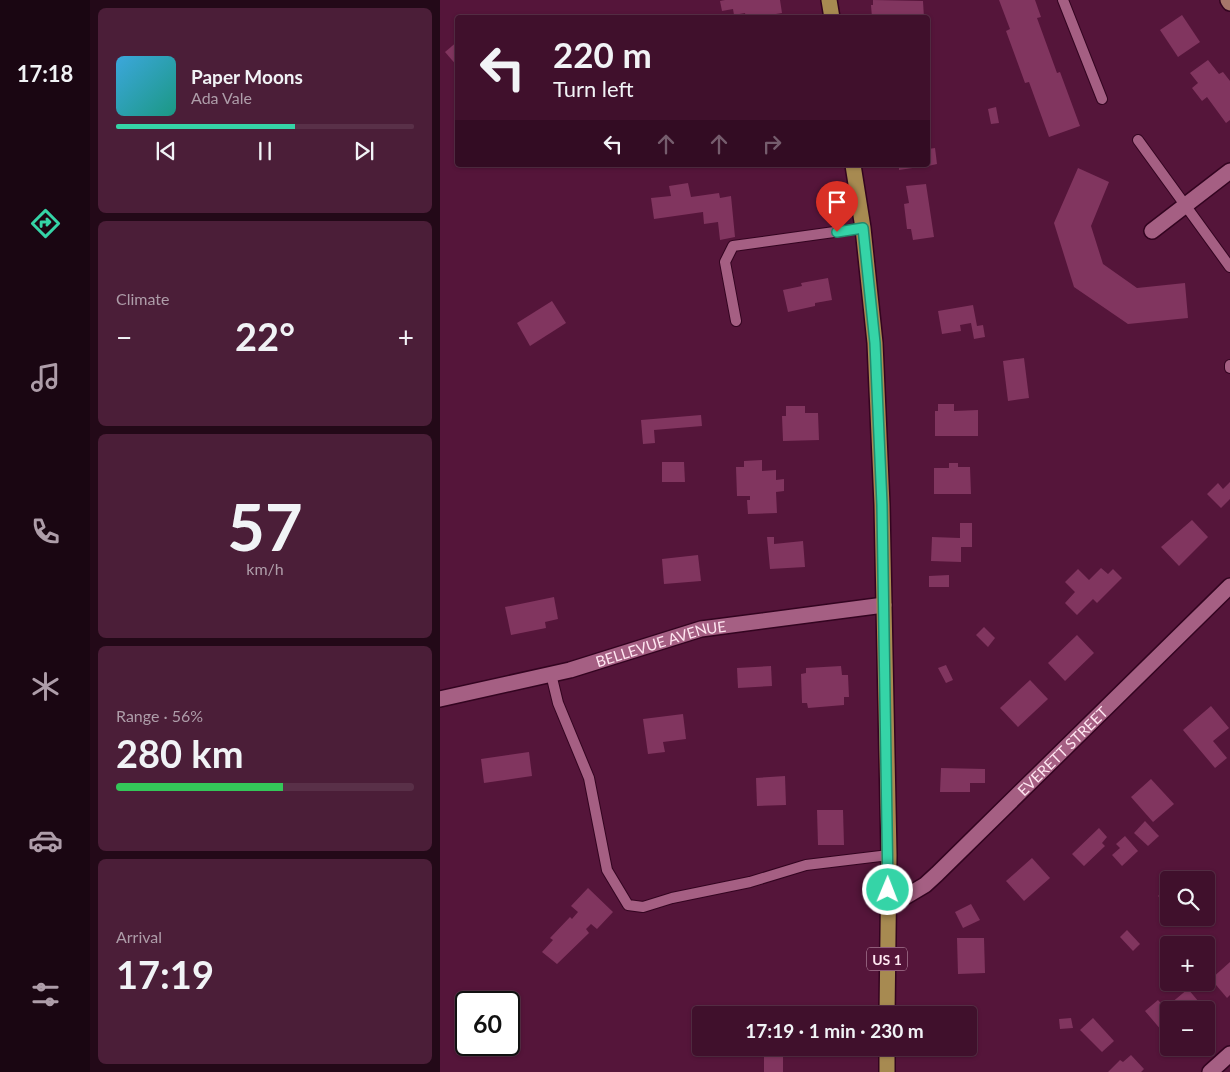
<!DOCTYPE html>
<meta charset="utf-8">
<style>
:root{--surface:#40102c;--page:#4b1e38;--text:#f1f3f6;--muted:#ae9da9;--line:#593048;--accent:#35d4a7}
body{margin:0;font-family:Lato,sans-serif;background:var(--page);color:var(--text);height:100vh;display:flex;flex-direction:column;font-size:19px;white-space:nowrap}
*{box-sizing:border-box;margin:0}
p{font-size:16px;color:var(--muted)}
.icon{flex:none;width:28px;height:28px;fill:none;stroke:currentColor;stroke-width:2;stroke-linecap:round;stroke-linejoin:round}
.map{position:relative;flex:1;overflow:hidden}
.panel{display:flex;flex-direction:column;gap:8px;padding:8px;background:#230918;width:350px}
.panel>*{flex:none}
.banner{position:absolute;left:15px;top:15px;width:475px;height:152px;border-radius:5px;box-shadow:0 1px 4px #0004,0 0 0 1px var(--line);background:#40102c;color:var(--text);overflow:hidden}
.controls{position:absolute;left:720px;top:871px;display:grid;gap:10px}
.controls a{display:grid;place-items:center;width:55px;height:55px;border-radius:5px;background:var(--surface);box-shadow:0 1px 4px #0004,0 0 0 1px var(--line);font-size:25px}
.speed{position:absolute;left:15px;top:991px;display:flex;gap:10px;font-size:25px;font-weight:700;text-align:center}
.speed>*{display:grid;place-content:center;width:65px;height:65px;border-radius:50%;background:var(--surface);box-shadow:0 1px 4px #0004,0 0 0 1px var(--line);line-height:1}
.speed .limit{border:2px solid #111;border-radius:8px;background:#fff;color:#111}
.pin{position:absolute;display:grid;place-items:center;width:42px;height:42px;color:#fff;margin:-51px -21px;border-radius:50% 50% 50% 0;rotate:-45deg;box-shadow:0 0 5px #0007}
.pin .icon{rotate:45deg}
.me{position:absolute;width:55px;margin:-28px;rotate:1deg;stroke-linejoin:round;filter:drop-shadow(0 0 4px #0008)}
.turn{display:flex;align-items:center;gap:18px;height:105px;padding:0 15px;font-size:22px}
.turn .icon{width:65px;height:65px;stroke-width:2.5}
.turn b{display:block;font-size:35px;line-height:42px}
.lanes{display:flex;align-items:center;height:48px;padding:0 15px;background:#0003;justify-content:center;gap:25px;direction:ltr}
.lanes .off{opacity:.35}
.big{font-size:38px;font-weight:700;line-height:1.1}
.panel .widget{flex:1;display:flex;flex-direction:column;justify-content:center;gap:8px;min-width:0;padding:0 18px;border-radius:8px;background:var(--page)}
.panel .dial{align-items:center;gap:0}
.dial b{font-size:65px;line-height:1}
.song{display:flex;align-items:center;gap:15px}
.cover{width:60px;height:60px;border-radius:8px;background:linear-gradient(135deg,hsl(200 70% 55%),hsl(170 70% 35%))}
.played{height:5px;border-radius:2px;background:linear-gradient(90deg,var(--accent) 60%,var(--line) 60%)}
.keys{display:flex;justify-content:space-around;direction:ltr}
.heat{display:flex;justify-content:space-between;align-items:center;font-size:28px;direction:ltr}
.charge{height:8px;border-radius:4px;background:linear-gradient(90deg,#34c759 56%,var(--line) 0)}
.trip{position:absolute;left:252px;top:1006px;width:285px;height:50px;border-radius:5px;background:var(--surface);box-shadow:0 1px 4px #0004,0 0 0 1px var(--line);font-weight:700;line-height:50px;text-align:center}
main{display:flex;flex:1;min-height:0}
.menu{display:flex;flex-direction:column;width:90px;justify-content:space-around;align-items:center;background:#1a0612;color:var(--muted)}
.menu .icon{width:35px;height:35px}
.menu .on{color:var(--accent)}
.menu b{font-size:22px;color:var(--text)}
.map>svg:first-child{display:block}
</style>
<main>
<nav class="menu">
<b>17:18</b>
<svg class="icon on" aria-label="directions" viewBox="0 0 24 24"><path d="M12 3l9 9-9 9-9-9zM9 14v-3h6M13 9l2 2-2 2"/></svg>
<svg class="icon" aria-label="music" viewBox="0 0 24 24"><path d="M9 18V5l10-2v13"/><circle cx="6" cy="18" r="3"/><circle cx="16" cy="16" r="3"/></svg>
<svg class="icon" aria-label="phone" viewBox="0 0 24 24"><path d="M5 4h4l2 5-3 2q2 4 5 5l2-3 5 2v4C11 20 4 13 5 4z"/></svg>
<svg class="icon" aria-label="climate" viewBox="0 0 24 24"><path d="M12 3v18M4 7l16 10M4 17L20 7"/></svg>
<svg class="icon" aria-label="car" viewBox="0 0 24 24"><path d="M5 17H2v-5l4-1 3-4h7l3 4 3 1v5h-3M9 17h6M6 11h13"/><circle cx="7" cy="17" r="2"/><circle cx="17" cy="17" r="2"/></svg>
<svg class="icon" aria-label="filters" viewBox="0 0 24 24"><path d="M4 7h16M4 17h16"/><circle cx="9" cy="7" r="2"/><circle cx="15" cy="17" r="2"/></svg>
</nav>
<section class="panel">
<div class="widget">
<div class="song"><i class="cover"></i><div><b>Paper Moons</b><p>Ada Vale</p></div></div>
<div class="played"></div>
<div class="keys"><svg class="icon" aria-label="previous" viewBox="0 0 24 24"><path d="M18 5L8 12l10 7zM5 5v14"/></svg><svg class="icon" aria-label="pause" viewBox="0 0 24 24"><path d="M8 5v14M16 5v14"/></svg><svg class="icon" aria-label="next" viewBox="0 0 24 24"><path d="M6 5l10 7-10 7zM19 5v14"/></svg></div>
</div>
<div class="widget"><p>Climate</p>
<div class="heat"><a>−</a><b class="big">22°</b><a>+</a></div>
</div>
<div class="widget dial"><b>57</b><p>km/h</p></div>
<div class="widget"><p>Range · 56%</p><b class="big">280 km</b><div class="charge"></div></div>
<div class="widget"><p>Arrival</p><b class="big">17:19</b></div>
</section>
<div class="map">
<svg width="790" height="1072" viewBox="0 0 790 1072">
<rect width="100%" height="100%" fill="#55153a"/>
<g fill="#81355f">
<path d="M285,0H340L342,13L310,18H306L305,13L294,15L293,9L282,11L280,1Z"/>
<path d="M433,0L483,1L484,18H432L431,5H433Z"/>
<path d="M559,0H595L601,17L597,18L617,73L620,72L640,126L609,137L589,82L585,83L566,31L570,29Z"/>
<path d="M742,15L760,42L738,57L720,30Z"/>
<path d="M18,41V67L5,52Z"/>
<path d="M768,60L779,74L783,72L790,81V120L786,123L767,97L762,101L752,88L758,83L750,73Z"/>
<path d="M488,105L491,124L488,125Z"/>
<path d="M556,107L559,123L551,124L548,109Z"/>
<path d="M495,148L497,164L488,166V149Z"/>
<path d="M459,165H486V166L459,170Z"/>
<path d="M638,168L669,182L651,226L663,264L697,288L745,283L748,318L688,324L634,287L614,223Z"/>
<path d="M248,183L251,197L279,193L280,198L291,196L295,237L280,240L278,222L264,224L263,212L214,219L211,198L231,196L229,186Z"/>
<path d="M486,184L494,237L473,240L471,229H467L464,204L469,203L466,186Z"/>
<path d="M388,278L392,300L375,303V306L348,312L343,290L362,286L361,283Z"/>
<path d="M112,301L126,323L90,346L77,323Z"/>
<path d="M533,305L537,326L543,325L545,337L534,339L531,323L520,325L521,331L502,334L498,311Z"/>
<path d="M584,358L589,398L568,401L563,361Z"/>
<path d="M498,404H514V411L538,410V436H495V411H498Z"/>
<path d="M346,406H365V413H378L379,440L343,441L342,416H346Z"/>
<path d="M261,415L262,426L214,430L215,443L203,444L201,420Z"/>
<path d="M322,460V471L336,470V480L344,479V491L336,492L337,513L308,514L307,500H310V496H297L296,467H304V461Z"/>
<path d="M222,462H244L245,482H222Z"/>
<path d="M509,463H518V467H530L531,494H494V468H509Z"/>
<path d="M790,482V499L781,508L767,494L778,483L783,489Z"/>
<path d="M752,520L768,537L739,566L721,547Z"/>
<path d="M520,523H532V547H521V562L491,561L492,537L520,538Z"/>
<path d="M327,537H334V544L363,541L365,567L330,569Z"/>
<path d="M258,555L261,581L224,584L222,559Z"/>
<path d="M661,568L668,574L673,569L682,578L657,603L653,599L637,615L625,603L635,592L625,582L638,569L649,580Z"/>
<path d="M509,575V587H489V576Z"/>
<path d="M114,597L118,619L105,622L106,628L71,635L65,607Z"/>
<path d="M544,627L555,638L548,647L536,635Z"/>
<path d="M637,635L654,653L625,681L608,663Z"/>
<path d="M506,665L513,680L506,683L498,668Z"/>
<path d="M331,666L332,686L298,688L297,668Z"/>
<path d="M401,666L402,675H408L409,697H404V705L368,708L367,703H362L361,674L366,673V668Z"/>
<path d="M590,680L608,699L578,727L560,708Z"/>
<path d="M771,706L789,728L773,741L787,758L775,768L743,730Z"/>
<path d="M243,714L246,739L223,742L225,752L208,754L203,719Z"/>
<path d="M89,752L92,776L44,783L41,759Z"/>
<path d="M501,768L545,769V783H530V792H500Z"/>
<path d="M345,776L346,805L317,806L316,778Z"/>
<path d="M711,779L734,804L713,822L691,797Z"/>
<path d="M377,810H403L404,845H378Z"/>
<path d="M705,821L719,836L708,846L694,833Z"/>
<path d="M659,828L667,837L662,843L665,846L644,866L632,854Z"/>
<path d="M685,836L698,851L682,866L672,855L680,848L676,844Z"/>
<path d="M592,858L610,878L584,901L566,881Z"/>
<path d="M727,887L729,901L726,904L718,896Z"/>
<path d="M148,888L173,912L157,929L151,924L146,929L149,933L117,964L102,952L113,940L110,938L130,917L132,919L138,912L131,906Z"/>
<path d="M531,904L540,920L523,928L515,912Z"/>
<path d="M687,930L700,944L693,951L680,937Z"/>
<path d="M517,938H544L545,973L518,974Z"/>
<path d="M790,962V995L787,998L771,979Z"/>
<path d="M748,989L764,1008L729,1010V1025L722,1031L705,1011L718,1000L725,1008Z"/>
<path d="M631,1018L633,1028L620,1029L619,1019Z"/>
<path d="M653,1018L674,1041L662,1052L640,1030Z"/>
<path d="M371,1048H404V1049L395,1050V1054H371Z"/>
<rect x="324" y="1053" width="19" height="19"/>
<path d="M691,1055L704,1069L701,1072H668L680,1060L683,1062Z"/>
</g>
<g fill="none" stroke-linecap="round" stroke-linejoin="round">
<defs>
<g id="lane">
<path d="M623,0L662,99"/>
<path d="M698,140L790,267"/>
<path d="M296,321L285,262L293,246L423,228"/>
<path d="M790,365V368"/>
<path d="M111,674L118,703L149,778L167,870L188,905L203,907L232,898L310,882L366,865L449,855"/>
</g>
<g id="street">
<path d="M712,231L790,171"/>
<path id="s1" d="M0,699L130,670L261,629L444,605"/>
<path id="s2" d="M448,907L485,885L497,874L790,586"/>
<path d="M770,1072L790,1054"/>
</g>
<path id="secondary" d="M788,0L790,3"/>
<g id="primary">
<path d="M389,0L392,18"/>
<path d="M413,165L423,228L435,343L442,505L449,855L447,1015"/>
<path d="M447,1048V1072"/>
</g>
</defs>
<use href="#lane" stroke="#330420" stroke-width="12"/>
<use href="#street" stroke="#330420" stroke-width="18"/>
<use href="#secondary" stroke="#330420" stroke-width="18"/>
<use href="#primary" stroke="#330420" stroke-width="18"/>
<use href="#lane" stroke="#a55f83" stroke-width="10"/>
<use href="#street" stroke="#a55f83" stroke-width="15"/>
<use href="#secondary" stroke="#a6756a" stroke-width="15"/>
<use href="#primary" stroke="#a78a51" stroke-width="15"/>
</g>
<g fill="none" stroke-linecap="round" stroke-linejoin="round">
<defs>
<path id="route" d="M397,232L423,228L435,343L442,505L448,890"/>
</defs>
<use href="#route" stroke="#228a6d" stroke-width="12"/>
<use href="#route" stroke="#35d4a7" stroke-width="9"/>
</g>
<g text-anchor="middle" dominant-baseline="central" stroke-width="5" stroke-linejoin="round" paint-order="stroke">
<rect fill="#55153a" stroke="#cca7ba" stroke-width="1" x="427" y="947.5" width="40" height="23" rx="4"/>
<g font-size="14" font-weight="bold" fill="#ffe6f1">
<text x="447" y="959">US 1</text>
</g>
<g font-size="15" fill="#ffe6f1" stroke="#55153a">
<text stroke="none"><textPath href="#s1" startOffset="228">BELLEVUE AVENUE</textPath></text>
<text stroke="none"><textPath href="#s2" startOffset="235">EVERETT STREET</textPath></text>
</g>
</g>
</svg>
<div class="controls">
<a><svg class="icon" aria-label="search" viewBox="0 0 24 24"><circle cx="10" cy="10" r="6"/><path d="M15 15l6 6"/></svg></a>
<a>+</a>
<a>−</a>
</div>
<div class="speed"><div class="limit">60</div></div>
<div class="pin" style="left:397px;top:232px;background:#d93025"><svg class="icon" aria-label="arrive" viewBox="0 0 24 24"><path d="M6 21V4h12l-3 4 3 4H6"/></svg></div>
<svg class="me" style="left:448px;top:890px" viewBox="-20 -20 40 40"><circle r="17" fill="#35d4a7" stroke="#fff" stroke-width="3"/><path d="M0-11L8 9 0 5-8 9z" fill="#fff"/></svg>
<div class="trip">17:19 · 1 min · 230 m</div>
<div class="banner">
<div class="turn"><svg class="icon" aria-label="left" viewBox="0 0 24 24"><path d="M17 20v-9H6M10 6l-5 5 5 5"/></svg><div><b>220 m</b>Turn left</div></div>
<div class="lanes"><svg class="icon" aria-label="left" viewBox="0 0 24 24"><path d="M17 20v-9H6M10 6l-5 5 5 5"/></svg><svg class="icon off" aria-label="ahead" viewBox="0 0 24 24"><path d="M12 20V5M6 11l6-6 6 6"/></svg><svg class="icon off" aria-label="ahead" viewBox="0 0 24 24"><path d="M12 20V5M6 11l6-6 6 6"/></svg><svg class="icon off" aria-label="right" viewBox="0 0 24 24"><path d="M7 20v-9h11M14 6l5 5-5 5"/></svg></div>
</div>
</div>
</main>
